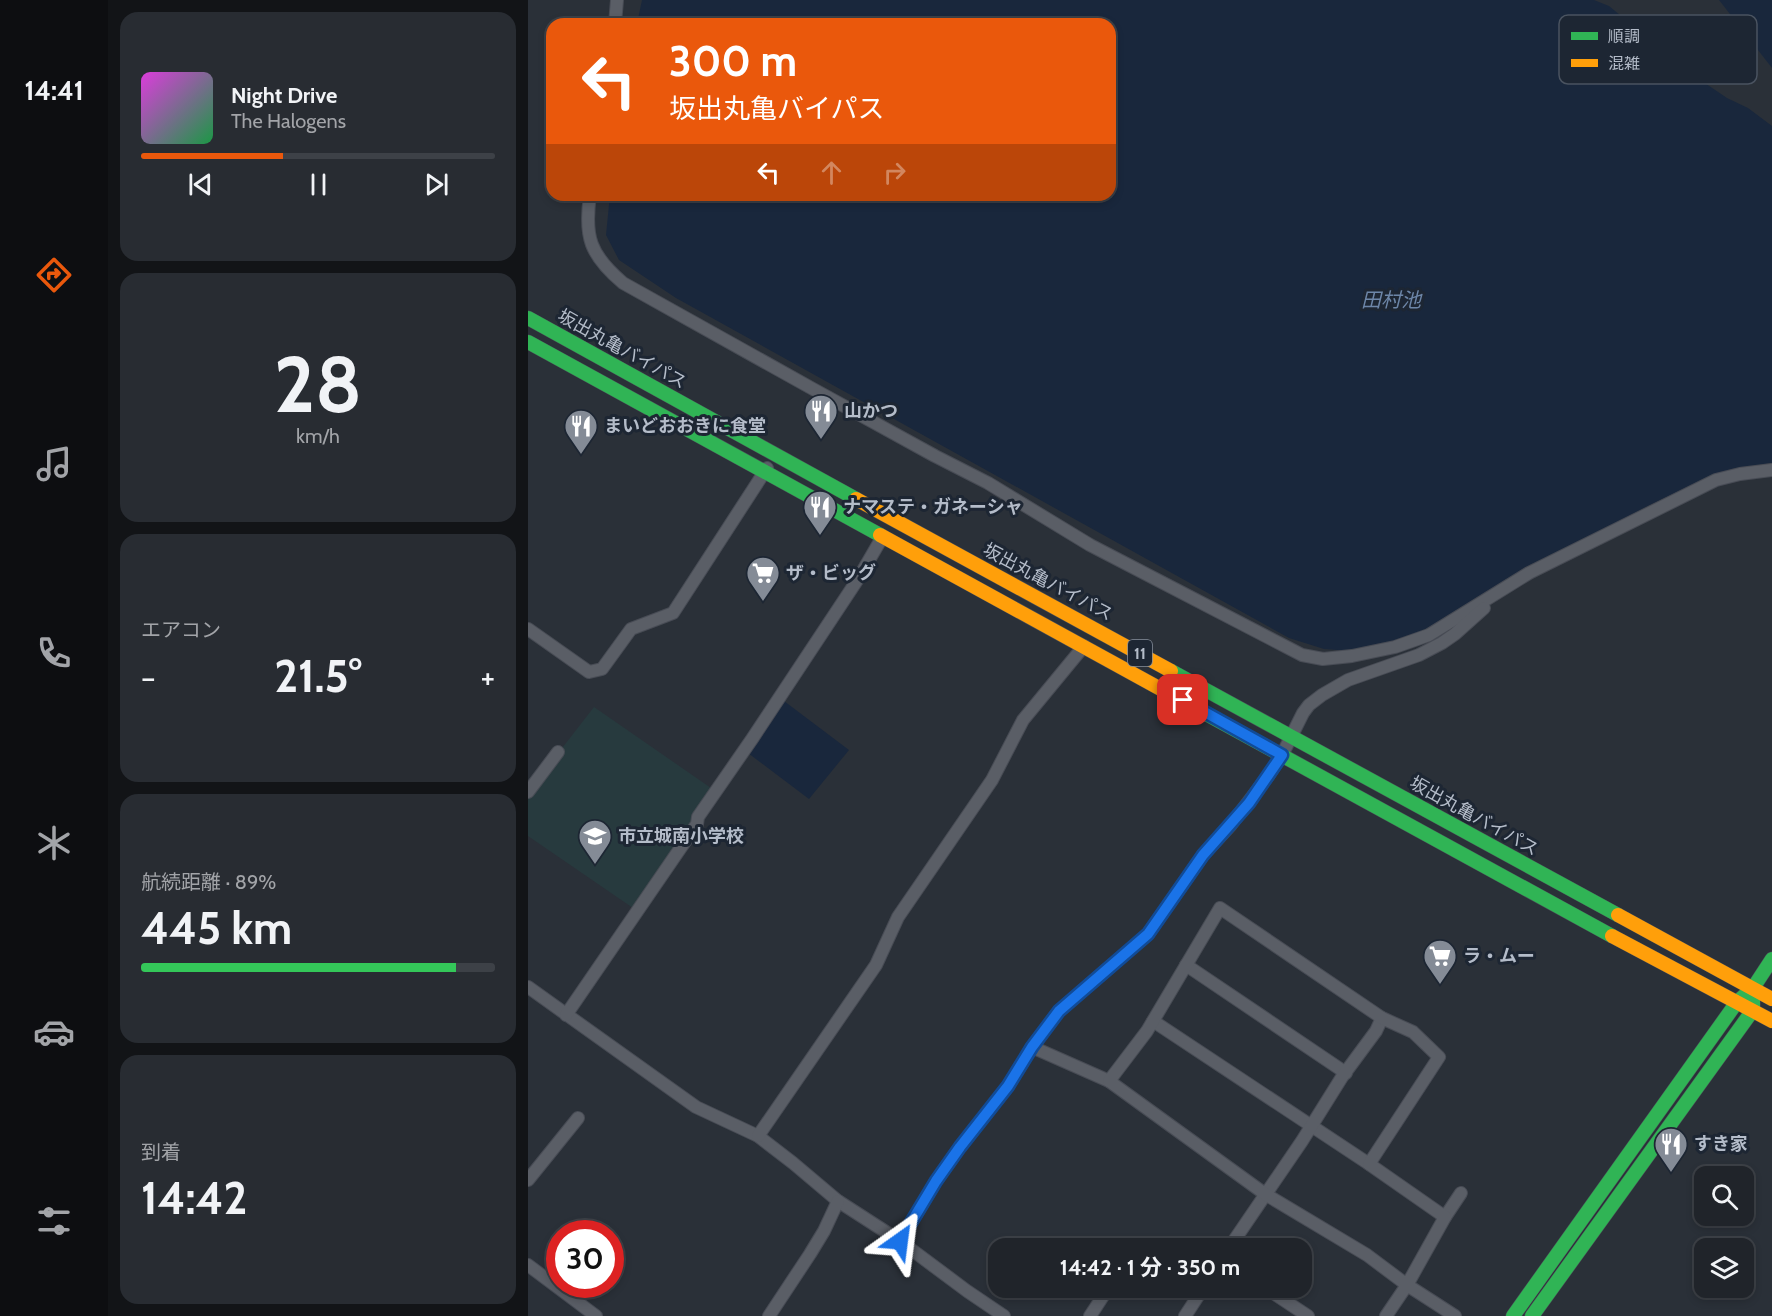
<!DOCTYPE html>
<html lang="ja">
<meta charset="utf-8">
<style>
:root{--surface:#20242a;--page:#282c32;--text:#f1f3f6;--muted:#a2a4a8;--line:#3d4147;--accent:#ea580c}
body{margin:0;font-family:Cabin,"Noto Sans JP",sans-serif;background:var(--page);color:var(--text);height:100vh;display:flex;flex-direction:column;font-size:22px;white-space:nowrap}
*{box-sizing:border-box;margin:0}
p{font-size:20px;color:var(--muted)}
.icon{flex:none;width:33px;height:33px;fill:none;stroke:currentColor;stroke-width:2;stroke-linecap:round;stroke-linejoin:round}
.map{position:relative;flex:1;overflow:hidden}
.side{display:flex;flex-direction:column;gap:12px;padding:12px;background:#121417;width:420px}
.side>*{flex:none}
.banner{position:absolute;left:18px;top:18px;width:570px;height:183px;border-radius:18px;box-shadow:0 3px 9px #0003,0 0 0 2px var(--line);background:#ea580c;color:#fff;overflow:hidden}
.buttons{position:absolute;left:1166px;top:1166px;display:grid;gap:12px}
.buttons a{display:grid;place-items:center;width:60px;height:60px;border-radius:12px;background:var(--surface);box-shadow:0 3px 9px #0003,0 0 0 2px var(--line);font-size:30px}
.speed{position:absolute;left:18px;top:1220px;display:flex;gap:12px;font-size:30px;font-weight:700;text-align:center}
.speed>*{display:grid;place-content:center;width:78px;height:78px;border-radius:50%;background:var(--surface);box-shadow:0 3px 9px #0003,0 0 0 2px var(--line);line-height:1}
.speed .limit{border:9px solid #d22;background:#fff;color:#111}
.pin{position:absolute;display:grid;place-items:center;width:51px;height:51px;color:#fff;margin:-26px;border-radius:12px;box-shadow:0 3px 9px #0006}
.me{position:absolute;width:66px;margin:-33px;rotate:31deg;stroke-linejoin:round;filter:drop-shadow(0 0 4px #0008)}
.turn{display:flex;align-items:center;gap:21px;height:126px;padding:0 24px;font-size:27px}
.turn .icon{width:78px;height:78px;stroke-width:2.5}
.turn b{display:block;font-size:42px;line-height:51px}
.lanes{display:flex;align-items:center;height:57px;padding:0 24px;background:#0003;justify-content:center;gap:30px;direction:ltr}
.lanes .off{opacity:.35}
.big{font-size:45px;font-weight:700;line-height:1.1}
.side .widget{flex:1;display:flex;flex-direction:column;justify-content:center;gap:9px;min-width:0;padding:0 21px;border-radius:18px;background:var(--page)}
.side .dial{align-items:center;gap:0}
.dial b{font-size:78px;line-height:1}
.song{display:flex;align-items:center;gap:18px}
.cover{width:72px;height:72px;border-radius:9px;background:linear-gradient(135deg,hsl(300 70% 55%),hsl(140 70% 35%))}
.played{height:6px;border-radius:3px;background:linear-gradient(90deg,var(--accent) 40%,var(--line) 40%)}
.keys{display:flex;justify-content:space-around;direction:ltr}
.heat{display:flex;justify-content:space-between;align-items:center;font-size:33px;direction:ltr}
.charge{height:9px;border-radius:4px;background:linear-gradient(90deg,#34c759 89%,var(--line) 0)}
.trip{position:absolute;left:460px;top:1238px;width:324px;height:60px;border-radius:18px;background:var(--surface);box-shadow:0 3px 9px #0003,0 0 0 2px var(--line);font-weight:700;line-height:60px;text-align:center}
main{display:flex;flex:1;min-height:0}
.dock{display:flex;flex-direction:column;width:108px;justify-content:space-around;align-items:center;background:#0d0e11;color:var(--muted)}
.dock .icon{width:42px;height:42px}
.dock .current{color:var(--accent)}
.dock b{font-size:27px;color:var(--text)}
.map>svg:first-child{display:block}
</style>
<main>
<nav class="dock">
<b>14:41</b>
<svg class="icon current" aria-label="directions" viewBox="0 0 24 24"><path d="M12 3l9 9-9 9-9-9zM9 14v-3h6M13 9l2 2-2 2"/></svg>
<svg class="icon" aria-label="music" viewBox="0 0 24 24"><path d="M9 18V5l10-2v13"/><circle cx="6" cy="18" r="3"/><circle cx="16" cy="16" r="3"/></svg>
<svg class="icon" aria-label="phone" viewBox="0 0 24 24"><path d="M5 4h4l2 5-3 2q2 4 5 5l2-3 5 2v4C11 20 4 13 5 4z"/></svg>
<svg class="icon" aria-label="climate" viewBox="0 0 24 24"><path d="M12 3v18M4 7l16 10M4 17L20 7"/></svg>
<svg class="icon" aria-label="car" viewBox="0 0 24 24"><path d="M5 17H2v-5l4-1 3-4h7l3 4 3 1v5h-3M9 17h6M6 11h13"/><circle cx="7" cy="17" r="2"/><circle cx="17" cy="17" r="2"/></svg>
<svg class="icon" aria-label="filters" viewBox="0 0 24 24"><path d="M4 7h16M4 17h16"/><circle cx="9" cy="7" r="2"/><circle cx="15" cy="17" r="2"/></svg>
</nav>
<section class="side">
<div class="widget">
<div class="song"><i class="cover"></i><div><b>Night Drive</b><p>The Halogens</p></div></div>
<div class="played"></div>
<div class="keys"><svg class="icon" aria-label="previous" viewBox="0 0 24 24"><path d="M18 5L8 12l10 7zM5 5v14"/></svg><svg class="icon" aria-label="pause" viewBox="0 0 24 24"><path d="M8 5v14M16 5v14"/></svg><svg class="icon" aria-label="next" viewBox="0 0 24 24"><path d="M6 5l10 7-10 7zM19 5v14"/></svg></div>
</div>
<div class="widget dial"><b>28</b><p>km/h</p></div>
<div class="widget"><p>エアコン</p>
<div class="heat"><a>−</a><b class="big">21.5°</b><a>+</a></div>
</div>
<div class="widget"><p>航続距離 · 89%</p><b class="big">445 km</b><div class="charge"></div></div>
<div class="widget"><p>到着</p><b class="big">14:42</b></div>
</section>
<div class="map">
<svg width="1244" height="1316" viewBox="0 0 1244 1316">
<rect width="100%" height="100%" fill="#2a3038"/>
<path fill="#273a3e" d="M66,707L183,788L163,817L164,823L105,908L0,836V792Z"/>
<g fill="#19273c">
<path d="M114,0H1066L1081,6L1115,34L1139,50L1144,59L1165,75L1199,98L1220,108L1244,126V463L1204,469L1170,482L1124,504L1060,537L1002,565L918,620L877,641L836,652L796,649L761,638L148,298L91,260L78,235L82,195H582V24H109Z"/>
<path d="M1191,0H1244V68Z"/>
<path d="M256,701L321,750L281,799L220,753Z"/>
</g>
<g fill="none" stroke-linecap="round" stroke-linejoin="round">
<defs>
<g id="street">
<path d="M87,24L89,0"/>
<path d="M62,195C56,237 62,255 95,283L285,389L407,456L460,483L562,545L774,655L795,659L824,656L867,647L901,635L1001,573L1188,480L1212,474L1244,470"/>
<path d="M0,629L61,672L74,669L103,629L145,613L239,468"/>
<path d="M0,792L30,752"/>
<path d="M658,965L818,1073"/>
<path d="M0,987L168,1107L230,1136L265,1163L310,1201L372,1241L439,1291L476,1316"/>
<path d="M38,1015L169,824L170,817L224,739L330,579L355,536"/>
<path d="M625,1021L841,1164"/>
<path d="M504,1047L581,1081"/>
<path d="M230,1136L348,965L370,917L464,780L495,720L556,646"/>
<path d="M0,1180L50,1118"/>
<path d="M917,1217L933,1193"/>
<path d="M372,1241L408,1181L432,1147L480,1086L504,1047L531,1011L620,934L675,855L702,826L740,776L754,755L775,713L781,705L794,695L820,680L891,655L914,643L927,634L956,608"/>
<path d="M701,1248L774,1141L814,1077L848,1031L854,1018"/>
<path d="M0,1265L68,1316"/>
<path d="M736,1287L780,1316"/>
<path d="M241,1316L282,1254L296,1231L310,1201"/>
<path d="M562,1316L581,1287"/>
<path d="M657,1316L676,1287"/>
<path d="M858,1316L879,1285L917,1217L841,1164L911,1057L885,1032L854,1018L692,908L619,1031L581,1081L737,1194L839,1255L879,1285L927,1316"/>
</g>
<g id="fast">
<path d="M0,318L328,499"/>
<path d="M0,342L352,535"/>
<path d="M643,671L1090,915"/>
<path d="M660,704L1084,936"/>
<path d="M985,1316L1209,1002L1225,988L1244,959"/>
<path d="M1004,1316L1225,1010V999"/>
</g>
<g id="slow">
<path d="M328,499L643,671"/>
<path d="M352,535L660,704"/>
<path d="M1090,915L1244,999"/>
<path d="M1084,936L1244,1021"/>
</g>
</defs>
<use href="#street" stroke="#484c55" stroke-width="14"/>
<use href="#fast" stroke="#484c55" stroke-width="15"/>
<use href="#slow" stroke="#484c55" stroke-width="15"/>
<use href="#street" stroke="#5a5e66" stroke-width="12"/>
<use href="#fast" stroke="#30b455" stroke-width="14"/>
<use href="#slow" stroke="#ff9f0a" stroke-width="14"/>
</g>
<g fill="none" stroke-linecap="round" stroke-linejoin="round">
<defs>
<path id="route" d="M372,1241L408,1181L432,1147L480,1086L504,1047L531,1011L620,934L675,855L721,803L754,755L655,700"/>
</defs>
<use href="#route" stroke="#114b97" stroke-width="15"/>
<use href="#route" stroke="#1a73e8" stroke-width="10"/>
</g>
<defs>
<symbol id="restaurant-pin" viewBox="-11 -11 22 30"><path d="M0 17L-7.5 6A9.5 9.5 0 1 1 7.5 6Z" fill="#848b96" stroke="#1d2633"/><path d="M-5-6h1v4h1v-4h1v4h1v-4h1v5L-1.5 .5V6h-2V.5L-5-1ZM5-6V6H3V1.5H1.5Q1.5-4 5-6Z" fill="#fff"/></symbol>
<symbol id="supermarket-pin" viewBox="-11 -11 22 30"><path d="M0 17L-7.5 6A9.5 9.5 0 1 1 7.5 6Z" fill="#848b96" stroke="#1d2633"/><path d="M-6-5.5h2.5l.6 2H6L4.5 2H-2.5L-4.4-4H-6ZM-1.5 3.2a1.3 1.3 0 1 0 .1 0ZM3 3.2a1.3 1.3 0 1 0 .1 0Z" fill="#fff"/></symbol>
<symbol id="school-pin" viewBox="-11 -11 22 30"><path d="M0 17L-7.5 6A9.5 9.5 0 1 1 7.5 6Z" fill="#848b96" stroke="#1d2633"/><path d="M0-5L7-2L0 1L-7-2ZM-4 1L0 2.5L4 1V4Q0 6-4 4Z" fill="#fff"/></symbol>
</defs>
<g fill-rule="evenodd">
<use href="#restaurant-pin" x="274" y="392" width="38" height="52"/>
<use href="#restaurant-pin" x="34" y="407" width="38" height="52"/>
<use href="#restaurant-pin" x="273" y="488" width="38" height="52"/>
<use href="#supermarket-pin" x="216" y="554" width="38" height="52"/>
<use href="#school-pin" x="48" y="817" width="38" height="52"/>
<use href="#supermarket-pin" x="893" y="937" width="38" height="52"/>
<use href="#restaurant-pin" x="1124" y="1125" width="38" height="52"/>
</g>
<g text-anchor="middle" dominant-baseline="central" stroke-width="6" stroke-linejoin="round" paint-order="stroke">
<rect fill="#1d2633" stroke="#878f9c" stroke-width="1.5" x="600" y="640" width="24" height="26" rx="4.5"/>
<g font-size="16" font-weight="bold" fill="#b4bcc9">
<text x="612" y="653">11</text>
</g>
<g font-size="18" fill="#b4bcc9" stroke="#1d2633">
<text transform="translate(94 349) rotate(29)">坂出丸亀バイパス</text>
<text transform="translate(520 582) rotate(28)">坂出丸亀バイパス</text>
<text transform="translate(946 816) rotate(29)">坂出丸亀バイパス</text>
</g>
<g font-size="18" font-weight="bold" fill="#b4bcc9" stroke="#1d2633" text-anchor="start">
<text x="316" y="411">山かつ</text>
<text x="76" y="426">まいどおおきに食堂</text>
<text x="315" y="507">ナマステ・ガネーシャ</text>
<text x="258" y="573">ザ・ビッグ</text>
<text x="90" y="836">市立城南小学校</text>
<text x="935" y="956">ラ・ムー</text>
<text x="1166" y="1144">すき家</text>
</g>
<g font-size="20" font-style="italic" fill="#6d86a8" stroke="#1d2633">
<text x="863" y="300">田村池</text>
</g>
</g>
<rect x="1031" y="15" width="198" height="69" rx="9" fill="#1d2633" stroke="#4a5360" stroke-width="1.5"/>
<rect x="1043" y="32" width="27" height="8" fill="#30b455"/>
<rect x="1043" y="59" width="27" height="8" fill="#ff9f0a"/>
<g font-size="16" fill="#b4bcc9">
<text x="1080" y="42">順調</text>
<text x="1080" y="69">混雑</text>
</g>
</svg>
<div class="buttons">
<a><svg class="icon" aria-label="search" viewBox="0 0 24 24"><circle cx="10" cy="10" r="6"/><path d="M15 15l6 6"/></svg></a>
<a><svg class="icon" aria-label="layers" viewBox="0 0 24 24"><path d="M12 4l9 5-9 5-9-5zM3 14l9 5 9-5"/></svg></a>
</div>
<div class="speed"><div class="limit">30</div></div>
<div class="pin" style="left:655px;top:700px;background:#d93025"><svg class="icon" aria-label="arrive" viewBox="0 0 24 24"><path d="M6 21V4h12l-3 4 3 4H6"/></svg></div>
<svg class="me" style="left:372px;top:1241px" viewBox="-20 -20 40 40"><path d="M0-17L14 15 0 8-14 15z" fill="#1a73e8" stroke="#fff" stroke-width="4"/></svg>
<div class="trip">14:42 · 1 分 · 350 m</div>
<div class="banner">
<div class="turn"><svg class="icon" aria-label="left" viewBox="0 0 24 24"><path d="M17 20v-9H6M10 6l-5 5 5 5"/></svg><div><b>300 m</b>坂出丸亀バイパス</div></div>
<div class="lanes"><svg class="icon" aria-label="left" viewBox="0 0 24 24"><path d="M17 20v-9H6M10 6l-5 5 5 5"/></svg><svg class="icon off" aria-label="ahead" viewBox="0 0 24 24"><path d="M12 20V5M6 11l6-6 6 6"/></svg><svg class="icon off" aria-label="right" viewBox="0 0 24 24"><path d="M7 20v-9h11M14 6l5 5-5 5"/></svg></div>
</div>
</div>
</main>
